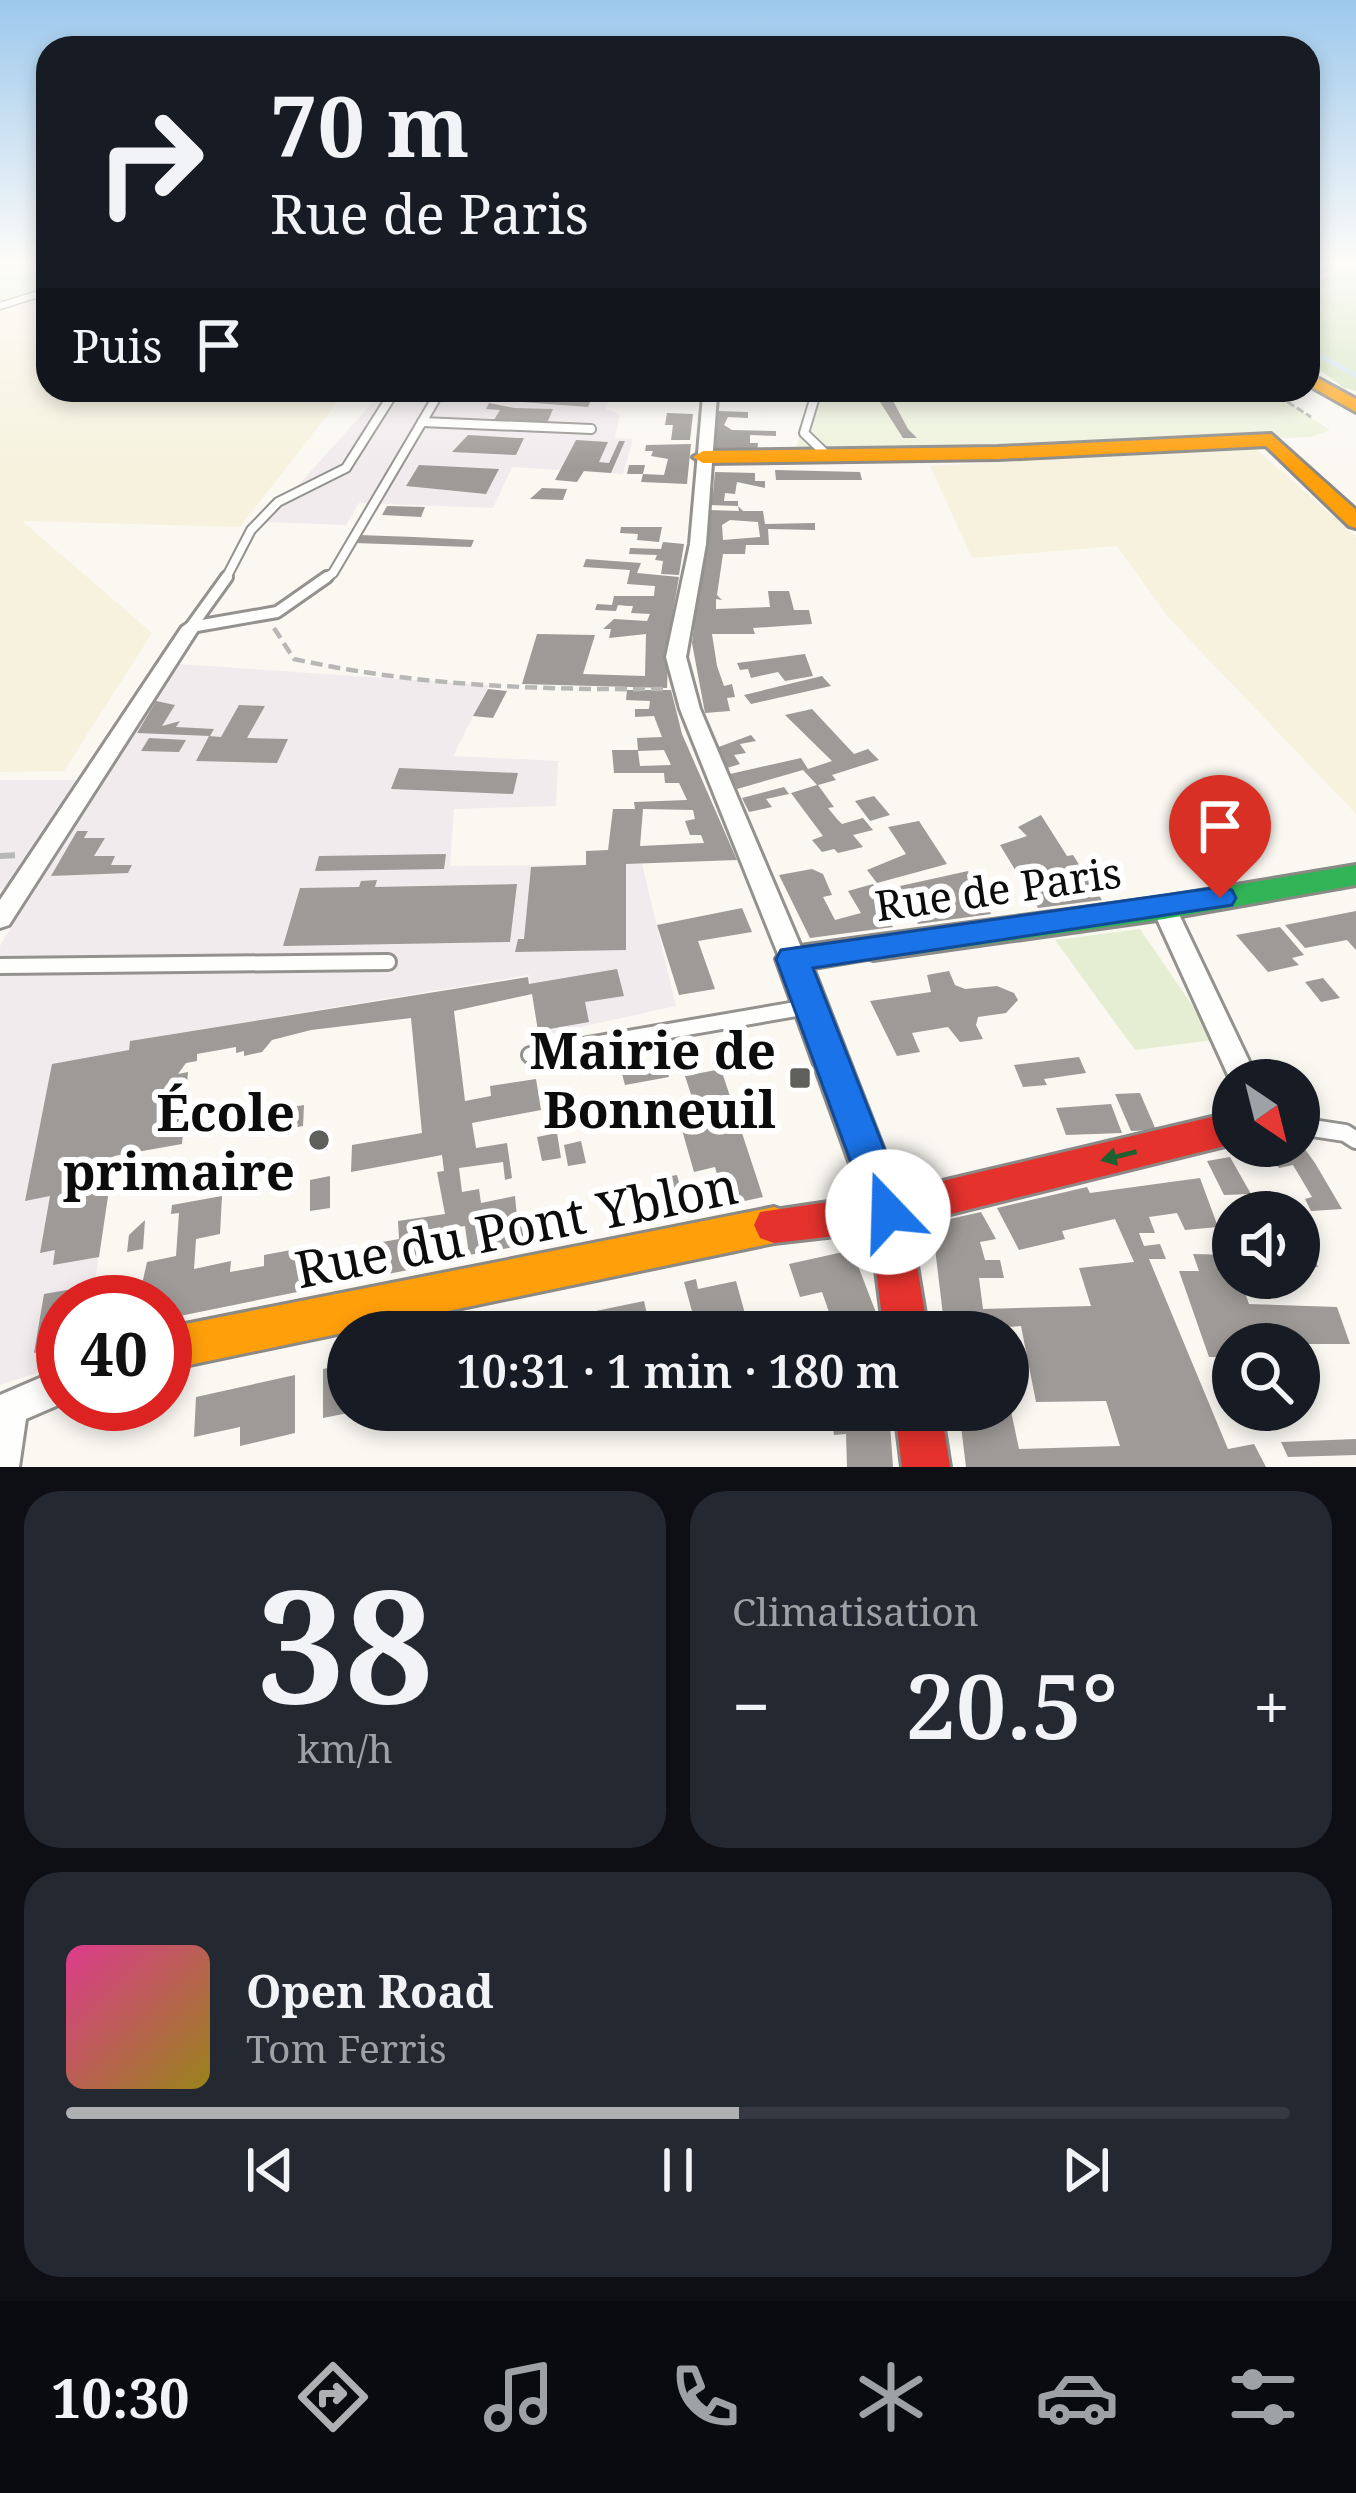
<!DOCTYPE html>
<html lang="fr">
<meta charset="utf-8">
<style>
:root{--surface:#171b24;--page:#242831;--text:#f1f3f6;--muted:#9ea1a6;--line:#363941;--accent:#afb0b1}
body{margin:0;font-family:"Noto Serif",serif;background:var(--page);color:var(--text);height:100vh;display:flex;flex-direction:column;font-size:45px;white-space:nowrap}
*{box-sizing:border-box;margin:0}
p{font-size:39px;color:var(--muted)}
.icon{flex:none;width:66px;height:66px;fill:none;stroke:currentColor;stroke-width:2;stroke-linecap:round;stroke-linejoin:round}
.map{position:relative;height:1467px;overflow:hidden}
.sheet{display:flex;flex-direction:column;gap:24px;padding:24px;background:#0d0f14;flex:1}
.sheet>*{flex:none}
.top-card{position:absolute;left:36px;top:36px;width:1284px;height:366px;border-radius:36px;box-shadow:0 6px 18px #0003;background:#171b24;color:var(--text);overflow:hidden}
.needle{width:78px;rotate:145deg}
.controls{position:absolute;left:1212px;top:1059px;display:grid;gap:24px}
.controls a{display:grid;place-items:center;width:108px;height:108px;border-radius:50%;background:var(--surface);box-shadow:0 6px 18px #0003;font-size:60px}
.speed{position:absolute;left:36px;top:1275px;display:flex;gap:24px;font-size:60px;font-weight:700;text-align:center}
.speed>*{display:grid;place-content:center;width:156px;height:156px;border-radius:50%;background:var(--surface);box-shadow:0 6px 18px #0003;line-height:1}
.speed .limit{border:18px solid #d22;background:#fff;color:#111}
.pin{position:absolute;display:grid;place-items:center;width:102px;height:102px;color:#fff;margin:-123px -51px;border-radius:50% 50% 50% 0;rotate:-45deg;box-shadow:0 0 12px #0007}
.pin .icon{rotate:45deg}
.me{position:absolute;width:132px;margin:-66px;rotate:339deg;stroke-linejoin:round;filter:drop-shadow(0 0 9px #0008)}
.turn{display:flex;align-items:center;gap:42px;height:252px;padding:0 36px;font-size:54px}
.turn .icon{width:156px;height:156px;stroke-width:2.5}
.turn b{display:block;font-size:84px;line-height:102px}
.then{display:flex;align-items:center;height:114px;padding:0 36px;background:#0003;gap:24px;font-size:45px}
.big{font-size:90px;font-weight:600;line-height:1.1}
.sheet .tile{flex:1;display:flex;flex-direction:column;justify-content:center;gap:18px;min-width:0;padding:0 42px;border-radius:36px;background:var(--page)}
.sheet .dial{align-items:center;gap:0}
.dial b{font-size:156px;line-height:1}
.song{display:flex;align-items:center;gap:36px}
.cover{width:144px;height:144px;border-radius:18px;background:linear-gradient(135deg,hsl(330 70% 55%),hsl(50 70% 35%))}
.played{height:12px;border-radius:6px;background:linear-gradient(90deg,var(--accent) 55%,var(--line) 55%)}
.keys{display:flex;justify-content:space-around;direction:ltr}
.heat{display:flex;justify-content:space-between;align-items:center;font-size:66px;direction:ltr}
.sheet .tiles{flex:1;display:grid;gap:24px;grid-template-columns:1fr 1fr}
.tile:last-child{grid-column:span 2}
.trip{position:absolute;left:327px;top:1311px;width:702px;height:120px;border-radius:60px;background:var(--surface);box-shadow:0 6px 18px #0003;font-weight:600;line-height:120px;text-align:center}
.tab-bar{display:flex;height:192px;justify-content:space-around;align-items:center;background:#090b0e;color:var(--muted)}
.tab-bar .icon{width:84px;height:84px}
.tab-bar .active{color:var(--accent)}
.tab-bar b{font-size:54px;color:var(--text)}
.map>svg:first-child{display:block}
</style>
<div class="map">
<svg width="1356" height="1467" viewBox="0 0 1356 1467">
<rect width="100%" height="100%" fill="#faf8f1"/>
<g fill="#f1ebee">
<path d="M384,390H615L605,409L620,414L615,438L633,439L623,474L512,467L493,508L359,503L346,525L265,522Z"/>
<path d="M163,663L489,685L453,756L558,761L556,806L454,809L450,866L642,864L676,1006L540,1036L529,975L130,1041L92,1302H63V1364L0,1385V946L33,889H0V780H96Z"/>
</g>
<g fill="#f6f2de">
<path d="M48,296V390H347L240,527L22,521L152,633L64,771L0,772V311Z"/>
<path d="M1254,447L1356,537V814L1168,617L1117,546L972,558L930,466Z"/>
</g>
<g fill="#e5eed2">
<path d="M0,263H48V296L0,311Z"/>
<path d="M1140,929L1212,1034L1213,1040L1135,1050L1055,940Z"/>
</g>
<path fill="#d6e5c1" d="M1348,263H1356V391L1344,388L1308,361V287Z"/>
<path fill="#edf2dc" d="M812,390H1270L1330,430L1310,437L795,453Z"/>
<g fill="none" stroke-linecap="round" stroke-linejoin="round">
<g stroke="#cae6f1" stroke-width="4.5">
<path d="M1308,280L1341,263"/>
<path d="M1308,350L1356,375"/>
</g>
</g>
<g fill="#9d9a97" fill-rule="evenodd">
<path d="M505,390H528L594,394L588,407L509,401L513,395H502Z"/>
<path d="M893,401L908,429L917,438H903L880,402Z"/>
<path d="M489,403L514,408L553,409L548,421L535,424L492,423L500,410L486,409Z"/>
<path d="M719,411L748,412V418L728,417L724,425L732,430L776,431V436L750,435V443H758L757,453L713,452L716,429H712Z"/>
<path d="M667,413L693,414L690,440H671L673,425H665Z"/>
<path d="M468,435L517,438H524L516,455L452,452Z"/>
<path d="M576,440L608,442L599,462L609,463L619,441H625L611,473L584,471L577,482L555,480Z"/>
<path d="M691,444L687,484L641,482L643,474H627L629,465H645L643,474L664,475L668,459L651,456L653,451H645L646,445Z"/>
<path d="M419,465L499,469L486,494L406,486Z"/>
<path d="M775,470L860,472L862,480H776Z"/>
<path d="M715,472L755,473V481H765V488L737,482L735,494L725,493L724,501H738V506L709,505L708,493H713Z"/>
<path d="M542,488L567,489L563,500L530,499Z"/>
<path d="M387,506L425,507L421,517L382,515Z"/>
<path d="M738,506L743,511H763L765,524L815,523V530L768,529L769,545H746L745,554H723L717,595L722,600L716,599V609L770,607L768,591H789L794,610H809L812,624L753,628L755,634H712L717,666L724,686L732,684L735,697L727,698L730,711L705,713L692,643L708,510L739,511ZM730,520L758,522L760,537L723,540L722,525Z"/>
<path d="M621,527H662L659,542L637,540L638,534L620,533Z"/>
<path d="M359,535L414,537L474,540L471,547L354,543Z"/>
<path d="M663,542L684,544L679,575L661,574L663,561L655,560L657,555L629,554L630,548L661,549Z"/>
<path d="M586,559L641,563L637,573L679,577L669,634L667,688L522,684L537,634L595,635L583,674L645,676L646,634L609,638L611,629H603L614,619L647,621L650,614L631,613L633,606H628L618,605L616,611L595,610L597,604L612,605L614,596H654L655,586L627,584L630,570L583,567Z"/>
<path d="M805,654L813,676L785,681L778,672L751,678L748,669L740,670L737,663Z"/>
<path d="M822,676L831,686L751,704L744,695Z"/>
<path d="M488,689L507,691L493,718L473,716Z"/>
<path d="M627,690H671L682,734L737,860L626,864V950L515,952L518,939H524L531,867L586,865V851L608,850L613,809H635L634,802L687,800L679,783H665L664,773H614L612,750H638L637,738L662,737L654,716L635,717V709H649L650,701L626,700ZM664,750L671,765L640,766L638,751ZM643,809L693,810L695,819L685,821L690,835H701L704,843L640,846Z"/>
<path d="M156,701L175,705L162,726L180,721L176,727L214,729L210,736L137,733Z"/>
<path d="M239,705L265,706L247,738L288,739L277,763L196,761L209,736L221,737Z"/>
<path d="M812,709L854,754L868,749L879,760L832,775L836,780L818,785L834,807L828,808L837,819L842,824L863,818L873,830L853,835L863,847L838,853L834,849L822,852L812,840L823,836L791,793L817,785L803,770L737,789L730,774L801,758L808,769L832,761L785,715Z"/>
<path d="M751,735L756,741L740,744L746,753L734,755L740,764L727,768L716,748Z"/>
<path d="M149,738L186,740L179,752L141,751Z"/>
<path d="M399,768L518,773L513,794L391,789Z"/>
<path d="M784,787L789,794L766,799L772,807L749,812L742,798Z"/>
<path d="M874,796L890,815L870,821L855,801Z"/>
<path d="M1041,815L1067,856L1073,855L1102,900L1038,908L1000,845L1027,836L1018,827Z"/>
<path d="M919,821L947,864L877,883L867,870L906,854L888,827Z"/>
<path d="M77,831H88L84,838H105L94,856H115L111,865H132L128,873L51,876Z"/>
<path d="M446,854L444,869L315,871L319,856Z"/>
<path d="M812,869L823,874L832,895L823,897L835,920L861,913L848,891L873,884L893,927L810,938L779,875Z"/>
<path d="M968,871L991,914L918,924L900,886Z"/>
<path d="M377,880L375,887L517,884L510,942L283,946L300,888L359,887L361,881Z"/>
<path d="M742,908L752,932L698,941L715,989L679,995L657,925Z"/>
<path d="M1356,911V950L1347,940L1305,948L1285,925Z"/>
<path d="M1280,927L1304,955L1292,958L1299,965L1268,972L1236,935Z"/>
<path d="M617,969L624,996L585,1002L589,1022L538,1031L532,994L454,1011L465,1101L491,1096L490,1086L536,1079L541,1110L472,1123L476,1148L507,1143L512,1178L505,1180L503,1162L459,1168L462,1192L479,1189L481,1203L515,1196L517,1217L558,1209L564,1238L469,1255L465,1226L450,1228L453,1261L373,1277L371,1244L399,1239L398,1221L445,1214L437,1172L444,1171L442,1155L351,1172L352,1145L422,1133L411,1018L311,1030L272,1040L262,1052L244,1056V1051L236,1053V1047L197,1054V1061L186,1063L178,1074L188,1072L182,1144L114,1156L99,1257L53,1265L55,1250L40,1253L50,1196L25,1201L52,1064L129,1050L130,1041L528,977L529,984Z"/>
<path d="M949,971L955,985L965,989L997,986L1014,993L1018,1000L1006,1013L978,1017L976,1025L983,1039L960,1042L948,1027L912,1033L920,1052L897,1056L870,1001L931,992L927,975Z"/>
<path d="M1323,978L1340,998L1321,1002L1305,982Z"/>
<path d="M1079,1057L1086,1073L1044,1079L1047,1085L1023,1087L1014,1065Z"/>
<path d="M666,1063L669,1077L625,1085L621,1070Z"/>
<path d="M721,1069L763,1197L726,1205L715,1167L694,1172L680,1123L699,1119L685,1076Z"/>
<path d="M1140,1093L1156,1130L1131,1131L1115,1094Z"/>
<path d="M1111,1104L1122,1133L1066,1135L1056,1108Z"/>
<path d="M304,1105L303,1126L249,1136L250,1114Z"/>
<path d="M557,1133L561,1158L542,1161L537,1137Z"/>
<path d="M581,1141L586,1163L568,1166L564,1145Z"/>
<path d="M1299,1141L1315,1163L1342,1209L1311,1211L1305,1199L1312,1197L1293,1165L1279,1168L1265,1149L1299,1146Z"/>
<path d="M1230,1157L1251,1194L1224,1195L1207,1161Z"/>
<path d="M677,1175L684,1201L665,1205L659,1178Z"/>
<path d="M330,1176V1208L310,1211V1180Z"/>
<path d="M1200,1178L1218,1227L1185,1230L1177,1213L1149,1217L1155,1233H1139L1144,1246L1160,1244L1166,1259H1149L1228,1449L1254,1444L1266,1467H966L959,1410H1008V1397L1019,1449L1120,1446L1106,1401L1036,1402L1021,1326L945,1332L932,1223L981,1212L996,1239L980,1242L985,1260H1000L1004,1278H979L983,1309L1091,1306L1079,1268L1134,1262L1115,1219L1062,1231L1065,1239L1019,1250L997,1208L1087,1187L1090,1193Z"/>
<path d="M222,1196L220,1234L196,1239L194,1269L231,1261L230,1272L264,1266V1255L302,1248V1291L165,1319V1302H138L147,1262L176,1256L179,1213L171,1214L172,1205Z"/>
<path d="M1298,1207L1315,1235L1305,1236L1318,1267L1304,1268L1299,1258V1212H1233L1231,1208Z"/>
<path d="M145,1220L143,1249L127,1252L129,1235Z"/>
<path d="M852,1250L880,1323L881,1332H836L822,1292L800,1297L789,1264Z"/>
<path d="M1193,1254L1231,1255L1233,1278H1240L1249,1304L1337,1307L1350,1344H1233V1357H1209L1179,1271H1199Z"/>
<path d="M696,1279L698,1289L736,1281L747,1321L742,1322L745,1332H677L696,1326L684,1282Z"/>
<path d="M95,1285L92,1302H63V1348L34,1353L44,1294Z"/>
<path d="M644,1301L651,1332H560L557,1319Z"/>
<path d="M348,1363V1413L323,1418V1369Z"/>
<path d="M295,1375V1433L240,1446V1427L194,1437L196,1397Z"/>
<path d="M830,1410H889L893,1467H847L846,1434L834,1435Z"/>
<path d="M1356,1439V1455L1288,1457L1281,1442Z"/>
</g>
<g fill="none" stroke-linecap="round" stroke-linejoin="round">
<defs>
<g id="lane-far4">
<path d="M0,306L48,291"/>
<path d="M387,403L395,390"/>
<path d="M434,403L441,390"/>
<path d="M813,403L817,390"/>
</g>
<g id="lane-far3">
<path d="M814,400L804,433L827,455"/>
<path d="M422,422L591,429"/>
<path d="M225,580L251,530L278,502L346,468L389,400"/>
<path d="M323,580L333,573L435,400"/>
</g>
<g id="lane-far2">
<path d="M191,627L277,612L327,577"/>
<path d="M191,627L227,577"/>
</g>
<g id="lane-far1">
<path d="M0,966L388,962"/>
<path d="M530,1055L802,1008"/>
</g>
<path id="lane" d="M1299,1126L1345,1133L1356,1140"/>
<g id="street">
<path d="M710,392L717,396L706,544L686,657L700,709L806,959L802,966L793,968L784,966L780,959L680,709L666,657L690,544L703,396Z"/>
<path d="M191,621L200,627L9,925L0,928V900L182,627Z"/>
<path d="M1164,899L1173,902L1176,908L1258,1080H1233V1086L1152,908L1155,902Z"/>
<path d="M63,1368V1403L26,1419L19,1467H0V1395Z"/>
</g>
<path id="fast" d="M1356,865V885L1164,919L873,960L861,956L857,948L861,940L873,936L1164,897Z"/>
<g id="slow">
<path d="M1308,373L1356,399V412L1308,385Z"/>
<path d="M1271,434L1356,510V528L1349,526L1266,446L998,459L703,463L693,457L703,451L998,447Z"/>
<path d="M774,1207L788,1212L794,1225L788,1238L774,1243L165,1370V1328Z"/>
</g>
<g id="jam">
<path d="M873,936L885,940L889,948L885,956L813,968L900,1191L1233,1112V1144L910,1224L928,1332H884L871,1232L774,1243L760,1238L754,1225L760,1212L862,1197L776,959L781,950L793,947Z"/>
<path d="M895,1410H941L950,1467H902Z"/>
</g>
</defs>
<use href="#lane-far4" stroke="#93928f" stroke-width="9"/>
<use href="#lane-far3" stroke="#93928f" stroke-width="12"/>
<use href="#lane-far2" stroke="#93928f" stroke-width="16"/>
<use href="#lane-far1" stroke="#93928f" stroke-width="20"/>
<use href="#lane" stroke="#93928f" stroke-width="22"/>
<use href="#street" stroke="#93928f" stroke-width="6"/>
<use href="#fast" stroke="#8a8986" stroke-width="6"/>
<use href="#slow" stroke="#8a8986" stroke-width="6"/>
<use href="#jam" stroke="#8a8986" stroke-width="6"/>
<path stroke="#b7b7b6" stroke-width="3" stroke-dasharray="8 3" stroke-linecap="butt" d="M1269,390L1311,417"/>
<path stroke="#b7b7b6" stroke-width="4.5" stroke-dasharray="12 6" stroke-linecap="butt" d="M274,628L294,659C416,686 538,690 663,689"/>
<path stroke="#b7b7b6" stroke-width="6" stroke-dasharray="15 8" stroke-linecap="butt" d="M0,856L20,855"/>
<use href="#lane-far4" stroke="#fefefd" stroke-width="6"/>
<use href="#lane-far3" stroke="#fefefd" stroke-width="8"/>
<use href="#lane-far2" stroke="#fefefd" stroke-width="10"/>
<use href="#lane-far1" stroke="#fefefd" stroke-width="14"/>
<use href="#lane" stroke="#fefefd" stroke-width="16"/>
<use href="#street" fill="#fefefd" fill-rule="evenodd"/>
<use href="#fast" fill="#30b455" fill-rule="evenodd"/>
<use href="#slow" fill="#ff9f0a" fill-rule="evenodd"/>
<use href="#jam" fill="#e5322d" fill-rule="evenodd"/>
</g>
<defs><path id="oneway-solid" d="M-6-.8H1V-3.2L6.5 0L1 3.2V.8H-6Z" transform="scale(3)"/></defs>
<use fill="#1e6030" href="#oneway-solid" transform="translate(1119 1156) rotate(166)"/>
<linearGradient id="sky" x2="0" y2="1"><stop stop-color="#9cc8ec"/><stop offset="0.56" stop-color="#fdfcf9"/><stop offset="1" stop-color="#fdfcf9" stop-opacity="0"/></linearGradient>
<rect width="1356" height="468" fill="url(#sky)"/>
<path fill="#1a73e8" stroke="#114b97" stroke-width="3" d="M1220,887L1232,890L1236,898L1232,905L813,968L909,1212L903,1225L888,1230L874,1225L776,959L781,950Z"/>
<g fill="#5f5f5c" stroke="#fff" stroke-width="4.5">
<rect x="788" y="1066" width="24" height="24" rx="6"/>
<circle cx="319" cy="1140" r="12"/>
</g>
<g text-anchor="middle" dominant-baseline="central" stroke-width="12" stroke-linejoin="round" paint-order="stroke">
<g font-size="42" fill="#0c0c0c" stroke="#fff">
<text transform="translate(998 888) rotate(-8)">Rue de Paris</text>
</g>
<g font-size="51" font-weight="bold" fill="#0c0c0c" stroke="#fff" text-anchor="end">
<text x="776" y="1049">Mairie de<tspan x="776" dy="59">Bonneuil</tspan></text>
<text x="295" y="1111">École<tspan x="295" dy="59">primaire</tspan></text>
</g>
<g font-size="51" fill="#0c0c0c" stroke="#fff">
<text transform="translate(516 1226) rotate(-11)">Rue du Pont Yblon</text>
</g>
</g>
</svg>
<div class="controls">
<a><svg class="needle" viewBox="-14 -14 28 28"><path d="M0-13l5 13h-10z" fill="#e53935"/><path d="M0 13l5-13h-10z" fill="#9ea1a6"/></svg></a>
<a><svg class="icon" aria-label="sound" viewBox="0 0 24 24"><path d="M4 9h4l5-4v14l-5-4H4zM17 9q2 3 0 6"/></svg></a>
<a><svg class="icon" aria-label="search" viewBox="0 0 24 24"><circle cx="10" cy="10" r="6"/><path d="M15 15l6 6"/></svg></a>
</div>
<div class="speed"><div class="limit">40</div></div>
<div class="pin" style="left:1220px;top:898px;background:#d93025"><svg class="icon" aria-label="arrive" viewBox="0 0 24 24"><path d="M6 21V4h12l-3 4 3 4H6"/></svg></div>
<svg class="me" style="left:888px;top:1212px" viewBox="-20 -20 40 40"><circle r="19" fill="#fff"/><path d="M0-13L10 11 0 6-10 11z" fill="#1a73e8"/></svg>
<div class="trip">10:31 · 1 min · 180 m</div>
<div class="top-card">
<div class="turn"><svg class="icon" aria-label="right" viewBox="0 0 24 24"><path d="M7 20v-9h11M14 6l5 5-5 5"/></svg><div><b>70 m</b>Rue de Paris</div></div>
<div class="then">Puis<svg class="icon" aria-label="arrive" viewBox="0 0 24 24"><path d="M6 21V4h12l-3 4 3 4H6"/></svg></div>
</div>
</div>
<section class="sheet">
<div class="tiles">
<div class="tile dial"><b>38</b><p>km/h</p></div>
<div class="tile"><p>Climatisation</p>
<div class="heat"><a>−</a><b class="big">20.5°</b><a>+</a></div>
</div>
<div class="tile">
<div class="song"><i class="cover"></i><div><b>Open Road</b><p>Tom Ferris</p></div></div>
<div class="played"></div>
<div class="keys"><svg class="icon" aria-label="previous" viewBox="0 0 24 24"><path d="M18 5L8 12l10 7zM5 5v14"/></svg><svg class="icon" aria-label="pause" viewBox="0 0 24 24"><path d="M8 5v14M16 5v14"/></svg><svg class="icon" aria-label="next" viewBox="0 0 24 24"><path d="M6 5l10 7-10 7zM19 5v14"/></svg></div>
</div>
</div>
</section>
<nav class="tab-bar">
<b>10:30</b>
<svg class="icon active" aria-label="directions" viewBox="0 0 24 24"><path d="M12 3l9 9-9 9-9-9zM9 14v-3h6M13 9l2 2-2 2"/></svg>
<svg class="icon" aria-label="music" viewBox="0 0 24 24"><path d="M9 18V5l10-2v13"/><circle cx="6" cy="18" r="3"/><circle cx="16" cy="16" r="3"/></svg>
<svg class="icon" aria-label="phone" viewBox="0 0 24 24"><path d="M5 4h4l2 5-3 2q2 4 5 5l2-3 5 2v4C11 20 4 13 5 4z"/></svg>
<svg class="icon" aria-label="climate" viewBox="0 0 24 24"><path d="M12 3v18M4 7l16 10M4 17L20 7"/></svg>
<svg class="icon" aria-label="car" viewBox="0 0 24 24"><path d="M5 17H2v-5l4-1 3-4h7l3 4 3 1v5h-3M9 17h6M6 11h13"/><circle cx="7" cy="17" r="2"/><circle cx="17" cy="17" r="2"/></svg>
<svg class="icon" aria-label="filters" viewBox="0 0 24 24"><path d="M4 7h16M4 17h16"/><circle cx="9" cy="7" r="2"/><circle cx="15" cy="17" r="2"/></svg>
</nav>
